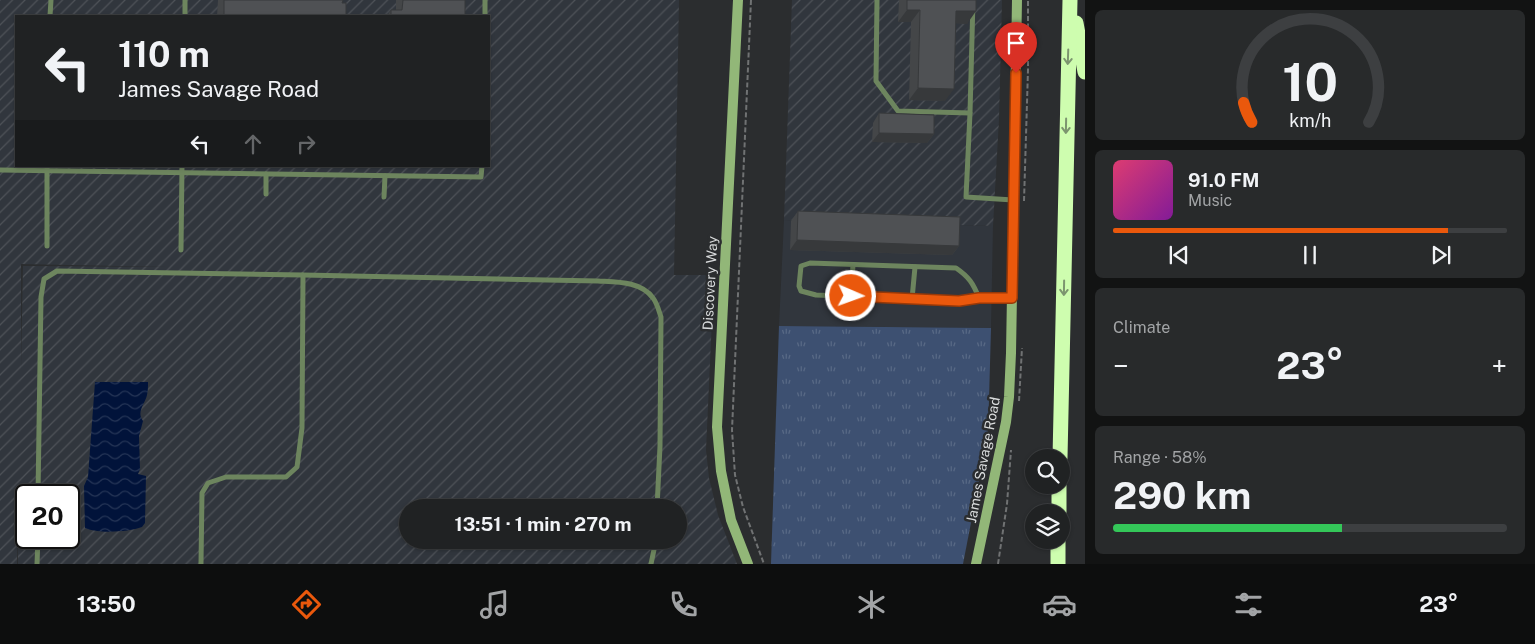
<!DOCTYPE html>
<meta charset="utf-8">
<style>
:root{--surface:#202223;--page:#282a2b;--text:#f1f3f6;--muted:#a2a4a6;--line:#3d3f41;--accent:#ea580c}
body{margin:0;font-family:"Public Sans",sans-serif;background:var(--page);color:var(--text);height:100vh;display:flex;flex-direction:column;font-size:19px;white-space:nowrap}
*{box-sizing:border-box;margin:0}
p{font-size:16px;color:var(--muted)}
.icon{flex:none;width:28px;height:28px;fill:none;stroke:currentColor;stroke-width:2;stroke-linecap:round;stroke-linejoin:round}
.map{position:relative;flex:1;overflow:hidden}
.details{display:flex;flex-direction:column;gap:10px;padding:10px;background:#121313;width:450px}
.details>*{flex:none}
.guide{position:absolute;left:15px;top:15px;width:475px;height:152px;border-radius:0px;box-shadow:0 1px 4px #0004,0 0 0 1px var(--line);background:#202223;color:var(--text);overflow:hidden}
.tools{position:absolute;left:1025px;top:449px;display:grid;gap:10px}
.tools a{display:grid;place-items:center;width:45px;height:45px;border-radius:50%;background:var(--surface);box-shadow:0 1px 4px #0004,0 0 0 1px var(--line);font-size:25px}
.speed{position:absolute;left:15px;top:484px;display:flex;gap:10px;font-size:25px;font-weight:700;text-align:center}
.speed>*{display:grid;place-content:center;width:65px;height:65px;border-radius:50%;background:var(--surface);box-shadow:0 1px 4px #0004,0 0 0 1px var(--line);line-height:1}
.speed .limit{border:2px solid #111;border-radius:8px;background:#fff;color:#111}
.pin{position:absolute;display:grid;place-items:center;width:42px;height:42px;color:#fff;margin:-51px -21px;border-radius:50% 50% 50% 0;rotate:-45deg;box-shadow:0 0 5px #0007}
.pin .icon{rotate:45deg}
.me{position:absolute;width:55px;margin:-28px;rotate:92deg;stroke-linejoin:round;filter:drop-shadow(0 0 4px #0008)}
.turn{display:flex;align-items:center;gap:18px;height:105px;padding:0 20px;font-size:22px}
.turn .icon{width:65px;height:65px;stroke-width:2.5}
.turn b{display:block;font-size:35px;line-height:42px}
.lanes{display:flex;align-items:center;height:48px;padding:0 20px;background:#0003;justify-content:center;gap:25px;direction:ltr}
.lanes .off{opacity:.35}
.big{font-size:38px;font-weight:700;line-height:1.1}
.details .widget{flex:1;display:flex;flex-direction:column;justify-content:center;gap:8px;min-width:0;padding:0 18px;border-radius:8px;background:var(--page)}
.details .dial{align-items:center;gap:0}
.dial svg{height:130px;overflow:visible;fill:none;stroke:var(--line);stroke-width:7;stroke-linecap:round;text-anchor:middle}
.dial text{fill:var(--text);stroke:none}
.song{display:flex;align-items:center;gap:15px}
.cover{width:60px;height:60px;border-radius:8px;background:linear-gradient(135deg,hsl(340 70% 55%),hsl(290 70% 35%))}
.played{height:5px;border-radius:2px;background:linear-gradient(90deg,var(--accent) 85%,var(--line) 85%)}
.keys{display:flex;justify-content:space-around;direction:ltr}
.heat{display:flex;justify-content:space-between;align-items:center;font-size:28px;direction:ltr}
.charge{height:8px;border-radius:4px;background:linear-gradient(90deg,#34c759 58%,var(--line) 0)}
.trip{position:absolute;left:399px;top:499px;width:288px;height:50px;border-radius:25px;background:var(--surface);box-shadow:0 1px 4px #0004,0 0 0 1px var(--line);font-weight:700;line-height:50px;text-align:center}
.dock{display:flex;height:80px;justify-content:space-around;align-items:center;background:#0d0e0e;color:var(--muted)}
.dock .icon{width:35px;height:35px}
.dock .on{color:var(--accent)}
.dock b{font-size:22px;color:var(--text)}
main{display:flex;flex:1;min-height:0}
.map>svg:first-child{display:block}
</style>
<main>
<div class="map">
<svg width="1085" height="564" viewBox="0 0 1085 564">
<defs>
<pattern id="industrial-furrows" width="10" height="10" patternUnits="userSpaceOnUse" patternTransform="scale(1.25)"><rect width="10" height="10" fill="#31363d"/><path d="M-1 1l2-2M0 10L10 0M9 11l2-2" fill="none" stroke="#4e5258"/></pattern>
<pattern id="grass-tufts" width="24" height="20" patternUnits="userSpaceOnUse" patternTransform="scale(1.25)"><rect width="24" height="20" fill="#3d5071"/><path d="M3 7l-1-3M5 7V3M7 7l1-3M15 17l-1-3M17 17v-4M19 17l1-3" fill="none" stroke="#586985"/></pattern>
<pattern id="water-waves" width="16" height="10" patternUnits="userSpaceOnUse" patternTransform="scale(1.25)"><rect width="16" height="10" fill="#01133a"/><path d="M0 5q4-4 8 0t8 0" fill="none" stroke="#253556"/></pattern>
</defs>
<rect width="100%" height="100%" fill="#2b2d2f"/>
<path fill="#31363d" d="M784,220L993,226L991,328L779,326Z"/>
<g fill="url(#industrial-furrows)" fill-rule="evenodd">
<path d="M0,0H679L674,275H714L706,450L709,478L718,515L737,564H18V515L17,564H0ZM16,16H489V166H16ZM21,264L168,267L23,266L21,369ZM26,495H69V538H26ZM408,508H678V540H408Z"/>
<path d="M792,0H1002L999,119L993,226L784,220Z"/>
</g>
<path fill="url(#grass-tufts)" d="M779,326L991,328L988,435L963,564H771Z"/>
<path fill="url(#water-waves)" d="M95,382H148C148,386 148,391 147,395C145,404 136,412 143,421L139,436L140,469L138,474L146,476L145,523L142,527C128,532 99,534 85,528L84,486L88,477Z"/>
<g fill="none" stroke-linecap="round" stroke-linejoin="round">
<g stroke="#707273" stroke-width="2" stroke-dasharray="5 2.5" stroke-linecap="butt">
<path d="M751,0L732,430L735,475L743,507L764,564"/>
<path d="M1024,201L1028,70V0"/>
<path d="M1019,401L1022,348"/>
<path d="M998,564L1007,504L1011,450"/>
</g>
<g stroke="#6d855e" stroke-width="5">
<path d="M485,0V16"/>
<path d="M877,0L876,81L898,111L970,113"/>
<path d="M973,0L970,113L966,197L1013,200"/>
<path d="M50,16L51,0"/>
<path d="M185,16V0"/>
<path d="M0,170L481,177L482,166"/>
<path d="M266,194V174"/>
<path d="M384,197L385,176"/>
<path d="M47,246V166"/>
<path d="M181,250L182,166"/>
<path d="M851,296L853,265"/>
<path d="M979,298L959,301L816,295L801,291L799,286L801,266L810,263L956,268C969,277 973,283 979,298H1012"/>
<path d="M912,299L915,267"/>
<path d="M38,495L41,297L44,279L57,271L303,275L598,281C616,282 641,281 653,298C657,303 659,311 661,317L660,446L657,508"/>
<path d="M37,564L38,538"/>
<path d="M201,564L202,493L208,483L226,477H286L297,467L302,428L303,275"/>
<path d="M651,564L656,540"/>
</g>
<g stroke="#92b778" stroke-width="10">
<path d="M738,0L717,427L721,471L731,520L748,564"/>
<path d="M976,564L1006,422L1009,397L1011,353L1017,0"/>
</g>
<g stroke="#cefdaf" stroke-width="15">
<path d="M1076,23L1085,72"/>
<path d="M1060,458L1070,0"/>
<path d="M1059,512V485"/>
<path d="M1058,564V540"/>
</g>
</g>
<g fill="#444648">
<path d="M218,0H343L342,3L346,16H217Z"/>
<path d="M396,0H465V16H387L391,10H396Z"/>
<path d="M899,0H976L967,24L956,23L945,101L909,100L911,22H898Z"/>
<path d="M879,113L934,134L927,143L872,142L873,123Z"/>
<path d="M798,211L959,246L952,255L790,250L791,221Z"/>
</g>
<g fill="#37393b">
<path d="M907,10H920L911,22H898Z"/>
<path d="M956,11H976L967,24L947,23Z"/>
<path d="M918,88L954,89L945,101L909,100Z"/>
<path d="M879,133L934,134L927,143L872,142Z"/>
<path d="M797,240L959,246L952,255L790,250Z"/>
</g>
<g fill="#4f5154" stroke="#37393b">
<path d="M224,0H343L342,3H346V16H224Z"/>
<path d="M403,0H465V16H391V10H402Z"/>
<path d="M907,0H976V11H956L954,89L918,88L920,10H907Z"/>
<path d="M879,113L934,115V134L879,133Z"/>
<path d="M798,211L960,217L959,246L797,240Z"/>
</g>
<defs><path id="oneway-shaft" d="M-6 0H5M1.5-3L5.5 0L1.5 3" fill="none" stroke-width="1.6" stroke-linecap="round" stroke-linejoin="round" transform="scale(1.25)"/></defs>
<g stroke="#7c956f">
<use href="#oneway-shaft" transform="translate(1068 57) rotate(92)"/>
<use href="#oneway-shaft" transform="translate(1066 126) rotate(91)"/>
<use href="#oneway-shaft" transform="translate(1064 288) rotate(91)"/>
</g>
<g fill="none" stroke-linecap="round" stroke-linejoin="round">
<defs>
<path id="route" d="M851,296L959,301L979,298H1012L1016,73"/>
</defs>
<use href="#route" stroke="#983908" stroke-width="12"/>
<use href="#route" stroke="#ea580c" stroke-width="9"/>
</g>
<g text-anchor="middle" dominant-baseline="central" stroke-width="5" stroke-linejoin="round" paint-order="stroke">
<g font-size="14" fill="#d9dbdc" stroke="#2b2d2f">
<text transform="translate(710 283) rotate(-87)">Discovery Way</text>
<text transform="translate(983 460) rotate(-79)">James Savage Road</text>
</g>
</g>
</svg>
<div class="tools">
<a><svg class="icon" aria-label="search" viewBox="0 0 24 24"><circle cx="10" cy="10" r="6"/><path d="M15 15l6 6"/></svg></a>
<a><svg class="icon" aria-label="layers" viewBox="0 0 24 24"><path d="M12 4l9 5-9 5-9-5zM3 14l9 5 9-5"/></svg></a>
</div>
<div class="speed"><div class="limit">20</div></div>
<div class="pin" style="left:1016px;top:73px;background:#d93025"><svg class="icon" aria-label="arrive" viewBox="0 0 24 24"><path d="M6 21V4h12l-3 4 3 4H6"/></svg></div>
<svg class="me" style="left:851px;top:296px" viewBox="-20 -20 40 40"><circle r="17" fill="#ea580c" stroke="#fff" stroke-width="3"/><path d="M0-11L8 9 0 5-8 9z" fill="#fff"/></svg>
<div class="trip">13:51 · 1 min · 270 m</div>
<div class="guide">
<div class="turn"><svg class="icon" aria-label="left" viewBox="0 0 24 24"><path d="M17 20v-9H6M10 6l-5 5 5 5"/></svg><div><b>110 m</b>James Savage Road</div></div>
<div class="lanes"><svg class="icon" aria-label="left" viewBox="0 0 24 24"><path d="M17 20v-9H6M10 6l-5 5 5 5"/></svg><svg class="icon off" aria-label="ahead" viewBox="0 0 24 24"><path d="M12 20V5M6 11l6-6 6 6"/></svg><svg class="icon off" aria-label="right" viewBox="0 0 24 24"><path d="M7 20v-9h11M14 6l5 5-5 5"/></svg></div>
</div>
</div>
<section class="details">
<div class="widget dial"><svg viewBox="0 0 100 80">
<path d="M14 69A42 42 0 1 1 86 69"/>
<path d="M14 69A42 42 0 0 1 9 57" stroke="#ea580c"/>
<text x="50" y="56" font-size="32" font-weight="700">10</text>
<text x="50" y="72" font-size="11">km/h</text>
</svg></div>
<div class="widget">
<div class="song"><i class="cover"></i><div><b>91.0 FM</b><p>Music</p></div></div>
<div class="played"></div>
<div class="keys"><svg class="icon" aria-label="previous" viewBox="0 0 24 24"><path d="M18 5L8 12l10 7zM5 5v14"/></svg><svg class="icon" aria-label="pause" viewBox="0 0 24 24"><path d="M8 5v14M16 5v14"/></svg><svg class="icon" aria-label="next" viewBox="0 0 24 24"><path d="M6 5l10 7-10 7zM19 5v14"/></svg></div>
</div>
<div class="widget"><p>Climate</p>
<div class="heat"><a>−</a><b class="big">23°</b><a>+</a></div>
</div>
<div class="widget"><p>Range · 58%</p><b class="big">290 km</b><div class="charge"></div></div>
</section>
</main>
<nav class="dock">
<b>13:50</b>
<svg class="icon on" aria-label="directions" viewBox="0 0 24 24"><path d="M12 3l9 9-9 9-9-9zM9 14v-3h6M13 9l2 2-2 2"/></svg>
<svg class="icon" aria-label="music" viewBox="0 0 24 24"><path d="M9 18V5l10-2v13"/><circle cx="6" cy="18" r="3"/><circle cx="16" cy="16" r="3"/></svg>
<svg class="icon" aria-label="phone" viewBox="0 0 24 24"><path d="M5 4h4l2 5-3 2q2 4 5 5l2-3 5 2v4C11 20 4 13 5 4z"/></svg>
<svg class="icon" aria-label="climate" viewBox="0 0 24 24"><path d="M12 3v18M4 7l16 10M4 17L20 7"/></svg>
<svg class="icon" aria-label="car" viewBox="0 0 24 24"><path d="M5 17H2v-5l4-1 3-4h7l3 4 3 1v5h-3M9 17h6M6 11h13"/><circle cx="7" cy="17" r="2"/><circle cx="17" cy="17" r="2"/></svg>
<svg class="icon" aria-label="filters" viewBox="0 0 24 24"><path d="M4 7h16M4 17h16"/><circle cx="9" cy="7" r="2"/><circle cx="15" cy="17" r="2"/></svg>
<b>23°</b>
</nav>
